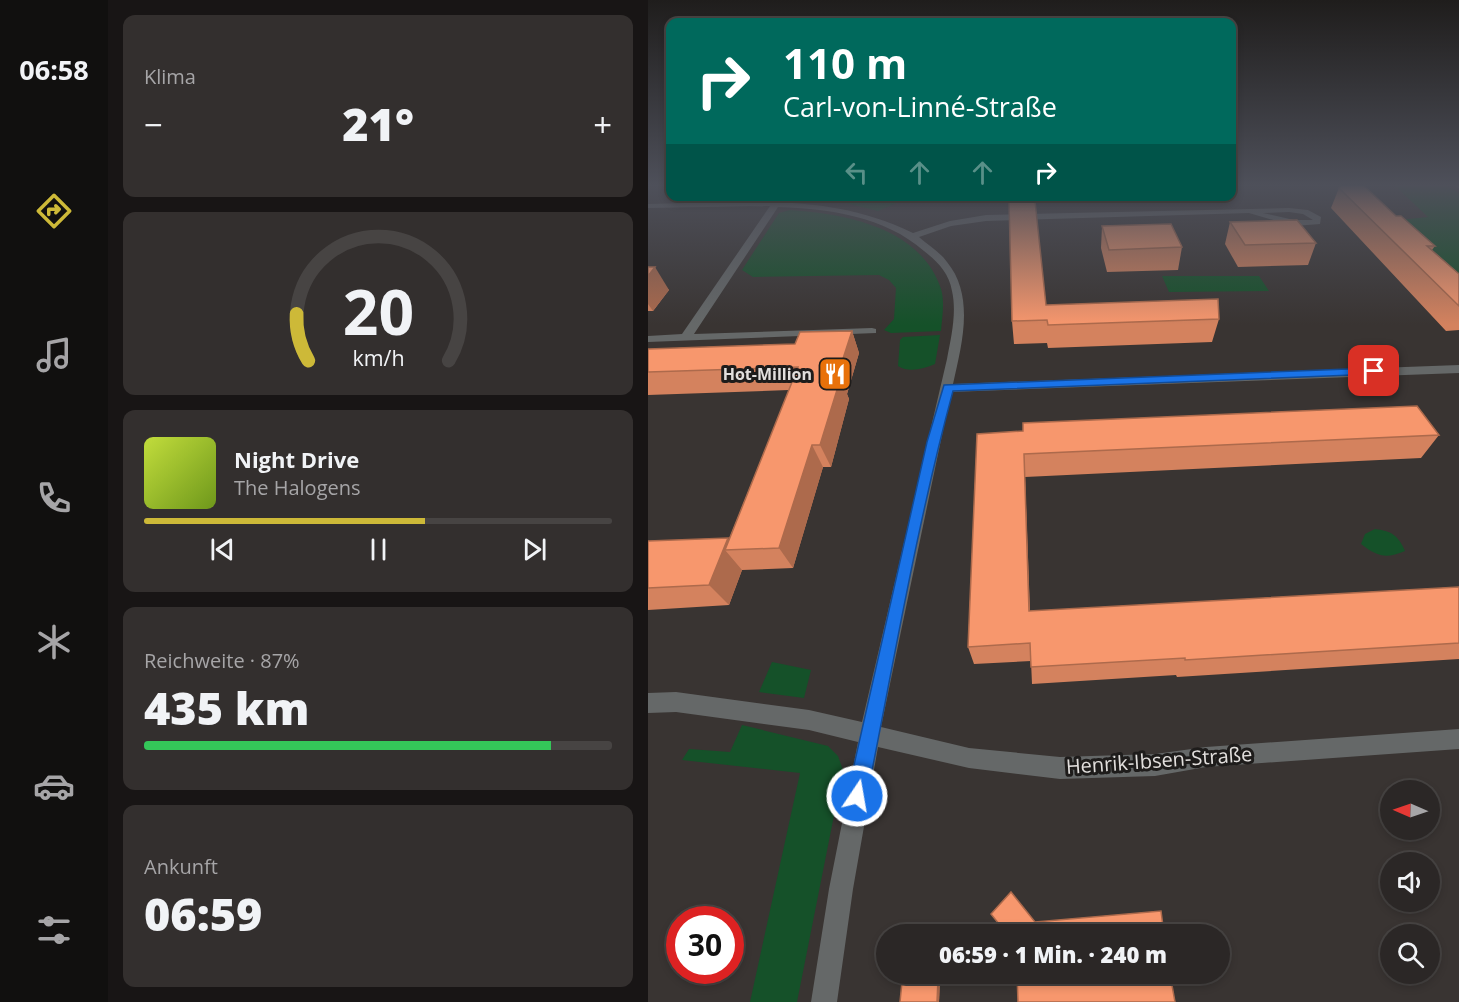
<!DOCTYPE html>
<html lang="de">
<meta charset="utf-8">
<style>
:root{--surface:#2b2726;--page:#332f2e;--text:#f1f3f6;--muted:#a6a5a7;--line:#474443;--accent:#cdb938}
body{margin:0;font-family:"Open Sans",sans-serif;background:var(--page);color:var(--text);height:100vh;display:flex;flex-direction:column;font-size:22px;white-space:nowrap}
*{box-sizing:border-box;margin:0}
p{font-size:20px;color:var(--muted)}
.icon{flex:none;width:33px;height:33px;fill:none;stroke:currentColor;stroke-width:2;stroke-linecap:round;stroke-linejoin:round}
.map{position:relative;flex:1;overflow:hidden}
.side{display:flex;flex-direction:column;gap:15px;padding:15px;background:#181515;width:540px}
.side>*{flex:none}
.banner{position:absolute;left:18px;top:18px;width:570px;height:183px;border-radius:12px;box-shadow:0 3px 9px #0003,0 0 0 2px var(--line);background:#00695c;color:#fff;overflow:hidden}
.needle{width:39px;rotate:272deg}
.buttons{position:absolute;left:732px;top:780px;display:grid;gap:12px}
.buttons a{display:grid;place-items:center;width:60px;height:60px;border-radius:50%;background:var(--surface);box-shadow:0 3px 9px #0003,0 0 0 2px var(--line);font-size:30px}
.speed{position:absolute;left:18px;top:906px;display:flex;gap:12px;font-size:30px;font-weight:700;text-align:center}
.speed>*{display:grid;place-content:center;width:78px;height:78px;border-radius:50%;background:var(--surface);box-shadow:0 3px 9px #0003,0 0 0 2px var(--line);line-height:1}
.speed .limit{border:9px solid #d22;background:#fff;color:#111}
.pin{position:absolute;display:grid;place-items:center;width:51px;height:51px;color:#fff;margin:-26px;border-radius:12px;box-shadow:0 3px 9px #0006}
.me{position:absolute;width:66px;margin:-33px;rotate:12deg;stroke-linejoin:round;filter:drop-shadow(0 0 4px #0008)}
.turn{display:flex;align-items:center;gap:21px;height:126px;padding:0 18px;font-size:27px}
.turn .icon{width:78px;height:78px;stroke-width:2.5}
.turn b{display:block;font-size:42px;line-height:51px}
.lanes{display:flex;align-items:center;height:57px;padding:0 18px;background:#0003;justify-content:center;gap:30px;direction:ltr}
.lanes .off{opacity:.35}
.big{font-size:45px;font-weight:800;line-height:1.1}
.side .card{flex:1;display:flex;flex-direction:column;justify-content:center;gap:9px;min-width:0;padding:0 21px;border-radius:12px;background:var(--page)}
.side .dial{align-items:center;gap:0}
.dial svg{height:156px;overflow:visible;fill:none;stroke:var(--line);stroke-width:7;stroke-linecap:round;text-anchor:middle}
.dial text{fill:var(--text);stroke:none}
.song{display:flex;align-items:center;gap:18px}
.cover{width:72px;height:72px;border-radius:9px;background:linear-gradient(135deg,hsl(70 70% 55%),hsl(80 70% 35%))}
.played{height:6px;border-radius:3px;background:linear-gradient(90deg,var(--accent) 60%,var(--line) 60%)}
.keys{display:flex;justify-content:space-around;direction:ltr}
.heat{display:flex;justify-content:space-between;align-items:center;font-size:33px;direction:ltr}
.charge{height:9px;border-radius:4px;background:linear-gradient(90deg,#34c759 87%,var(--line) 0)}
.trip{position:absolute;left:228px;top:924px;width:354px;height:60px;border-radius:30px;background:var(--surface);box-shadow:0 3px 9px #0003,0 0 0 2px var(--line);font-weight:800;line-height:60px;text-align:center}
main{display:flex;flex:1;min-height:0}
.menu{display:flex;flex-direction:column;width:108px;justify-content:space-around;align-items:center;background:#11100f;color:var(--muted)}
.menu .icon{width:42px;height:42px}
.menu .active{color:var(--accent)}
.menu b{font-size:27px;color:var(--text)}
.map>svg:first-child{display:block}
</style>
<main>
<nav class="menu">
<b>06:58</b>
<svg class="icon active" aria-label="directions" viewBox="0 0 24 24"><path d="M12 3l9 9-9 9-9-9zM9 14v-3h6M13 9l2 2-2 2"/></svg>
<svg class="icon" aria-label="music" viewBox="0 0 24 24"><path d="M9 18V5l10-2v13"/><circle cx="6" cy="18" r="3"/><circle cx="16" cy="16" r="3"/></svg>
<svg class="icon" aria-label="phone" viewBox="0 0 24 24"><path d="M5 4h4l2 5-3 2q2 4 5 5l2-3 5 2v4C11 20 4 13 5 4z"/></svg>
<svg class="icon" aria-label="climate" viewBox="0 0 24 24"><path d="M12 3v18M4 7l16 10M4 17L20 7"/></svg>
<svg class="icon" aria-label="car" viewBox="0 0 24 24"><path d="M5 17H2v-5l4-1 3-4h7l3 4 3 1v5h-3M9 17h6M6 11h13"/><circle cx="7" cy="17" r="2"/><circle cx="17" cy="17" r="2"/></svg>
<svg class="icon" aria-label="filters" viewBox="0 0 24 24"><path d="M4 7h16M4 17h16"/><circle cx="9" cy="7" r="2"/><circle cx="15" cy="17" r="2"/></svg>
</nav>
<section class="side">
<div class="card"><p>Klima</p>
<div class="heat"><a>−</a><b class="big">21°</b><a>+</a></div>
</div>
<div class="card dial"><svg viewBox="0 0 100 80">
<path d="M14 69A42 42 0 1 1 86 69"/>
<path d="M14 69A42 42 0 0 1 8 45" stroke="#cdb938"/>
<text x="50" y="56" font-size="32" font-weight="700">20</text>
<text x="50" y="72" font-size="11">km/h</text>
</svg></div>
<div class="card">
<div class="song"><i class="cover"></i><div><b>Night Drive</b><p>The Halogens</p></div></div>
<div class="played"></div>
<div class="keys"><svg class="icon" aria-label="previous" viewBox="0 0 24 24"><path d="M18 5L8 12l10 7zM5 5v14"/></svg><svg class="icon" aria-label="pause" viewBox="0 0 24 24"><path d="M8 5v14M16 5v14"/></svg><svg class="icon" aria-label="next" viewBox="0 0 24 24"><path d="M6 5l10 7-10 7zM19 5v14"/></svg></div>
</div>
<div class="card"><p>Reichweite · 87%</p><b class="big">435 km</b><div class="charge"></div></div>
<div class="card"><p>Ankunft</p><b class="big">06:59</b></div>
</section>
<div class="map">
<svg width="811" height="1002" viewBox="0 0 811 1002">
<rect width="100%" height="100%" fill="#393432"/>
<g fill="#155129">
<path d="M745,184H795L811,193V283L732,222L780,217Z"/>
<path d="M149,197L150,196L263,197L230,211L197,203Z"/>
<path d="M142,210C199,214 273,228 293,289C297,302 294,318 293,331L243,333L236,330L246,319L248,288L241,280L231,275L105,277L94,270L131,213Z"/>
<path d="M514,276H611L621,291L521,292Z"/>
<path d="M292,335L287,364C275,369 261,373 250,366L252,340L255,337Z"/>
<path d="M727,529C743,531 750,535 757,551C738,559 730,557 713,544L717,534Z"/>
<path d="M124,662L163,670L156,698L111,692Z"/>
<path d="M94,725L180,746L190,756L195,770L149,1002H102L152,773L34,760L41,749L82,752Z"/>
</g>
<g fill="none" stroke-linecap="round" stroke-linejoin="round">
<path fill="#656868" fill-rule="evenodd" d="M113,201C170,204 213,208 265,233L302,221L338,215L641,208L660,210L673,217L672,224L646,226L601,213L338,221L303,226L271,237C280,245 292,252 299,262C327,296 314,344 305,384L811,365V373L303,392L233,727L321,748L412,757L507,754L558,747L811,729V749L558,767L507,776L412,779L321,768L230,747L205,889L189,1002H163L181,889L210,742L161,730L28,712L0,713V693L28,692L161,710L214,722L299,359C303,338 309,313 304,291C301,273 290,262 276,251C236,216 182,209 130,207L46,334L224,328L228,329V333L0,342V336L34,334L122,206L0,208V204ZM641,212L655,214L665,220H646L615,213Z"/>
<path stroke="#b0acaa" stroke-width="1.5" d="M806,184L811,187"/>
</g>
<g fill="#d4825e">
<path d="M691,188L748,216L787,246L784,250L811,274V330L798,331L683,208Z"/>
<path d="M361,196H386L398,305L571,319L564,342L400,348L399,343L366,344L364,321Z"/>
<path d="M582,222L668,243L660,265L590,267L577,244Z"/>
<path d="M454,226L534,247L530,270L459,272L453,248Z"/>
<path d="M0,267L21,290L5,311H0Z"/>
<path d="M204,331L211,353L199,394L201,399L183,467H175L145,568L94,570L81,605L0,610V541L81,539L141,390L0,395V349L147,344Z"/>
<path d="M329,434L791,435L773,458L377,477L382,611L811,587V659L529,677L528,675L384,684L383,661L326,664L320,647Z"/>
<path d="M292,978L291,1002L254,982L256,981Z"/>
</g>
<g fill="#ad6a4c">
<path d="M7,267L21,290L5,311L0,304V276Z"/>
<path d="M204,331L211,353L199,394L201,399L183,467L172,445L189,377Z"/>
<path d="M164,445L175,467L145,568L131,548Z"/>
<path d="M376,454L377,477L382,630L381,611Z"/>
<path d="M80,538L90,550H77L94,570L81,605L61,585Z"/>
<path d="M292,978L291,1002H289L290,979Z"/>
</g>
<g fill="#f7976d" stroke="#ad6a4c" stroke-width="1.5">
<path d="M695,184H714L748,216H753L787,246H779L811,274V306L691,188Z"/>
<path d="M387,201L398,305L570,299L571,319L400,325L399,320L364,321L361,202Z"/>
<path d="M649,220L668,243L597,245L582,222Z"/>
<path d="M523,224L534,247L461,250L454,226Z"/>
<path d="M0,267H7L0,276Z"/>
<path d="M204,331L189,377H193L172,445H164L131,548L77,550L150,367L0,372V349L147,344L152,332Z"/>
<path d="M769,406L791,435L376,454L381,611L811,587V643L537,660V658L383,667L382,643L320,647L329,434L375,431V423Z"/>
<path d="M80,538L61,585L0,588V541Z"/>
<path d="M363,892L387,922L513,911L516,934H359L343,914Z"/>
<path d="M369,974H522L527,1002H370Z"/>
<path d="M290,979L289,1002H252L254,982Z"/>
</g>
<linearGradient id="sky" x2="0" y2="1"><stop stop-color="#1f1d1c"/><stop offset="0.57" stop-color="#4e505a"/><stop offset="1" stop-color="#4e505a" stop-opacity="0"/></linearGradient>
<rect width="811" height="325" fill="url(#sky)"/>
<path fill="#1a73e8" stroke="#114b97" stroke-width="1.5" d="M726,368L731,371L730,374L305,391C269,524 246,661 219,796L216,803L209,806L202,803L199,796L279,442L296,385Z"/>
<defs>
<symbol id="restaurant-square" viewBox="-11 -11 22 22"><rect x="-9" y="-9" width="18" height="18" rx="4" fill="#e8710a" stroke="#1e1c1b"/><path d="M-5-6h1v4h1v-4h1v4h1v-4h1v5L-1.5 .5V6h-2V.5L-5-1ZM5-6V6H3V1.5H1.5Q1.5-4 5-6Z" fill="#fff"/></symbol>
</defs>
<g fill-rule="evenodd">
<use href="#restaurant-square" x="168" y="355" width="38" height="38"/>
</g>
<g text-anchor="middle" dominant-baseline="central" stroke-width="6" stroke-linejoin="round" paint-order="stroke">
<g font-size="16" font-weight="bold" fill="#e2dfdd" stroke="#1e1c1b" text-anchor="end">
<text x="164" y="374">Hot-Million</text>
</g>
<g font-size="20" fill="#e2dfdd" stroke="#1e1c1b">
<text transform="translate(511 760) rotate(-4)">Henrik-Ibsen-Straße</text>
</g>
</g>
</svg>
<div class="buttons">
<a><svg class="needle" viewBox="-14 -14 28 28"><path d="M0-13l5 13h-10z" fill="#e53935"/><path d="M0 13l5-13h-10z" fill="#a6a5a7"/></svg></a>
<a><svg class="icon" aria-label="sound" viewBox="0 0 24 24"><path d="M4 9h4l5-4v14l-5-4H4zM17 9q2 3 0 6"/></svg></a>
<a><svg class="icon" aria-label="search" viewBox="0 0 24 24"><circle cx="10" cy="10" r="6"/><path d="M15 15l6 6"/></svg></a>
</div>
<div class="speed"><div class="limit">30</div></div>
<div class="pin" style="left:726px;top:371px;background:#d93025"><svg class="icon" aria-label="arrive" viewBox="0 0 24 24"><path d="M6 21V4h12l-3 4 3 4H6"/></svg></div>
<svg class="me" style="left:209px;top:796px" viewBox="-20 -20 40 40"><circle r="17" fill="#1a73e8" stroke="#fff" stroke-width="3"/><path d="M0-11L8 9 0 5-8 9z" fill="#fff"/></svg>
<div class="trip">06:59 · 1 Min. · 240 m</div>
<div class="banner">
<div class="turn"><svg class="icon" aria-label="right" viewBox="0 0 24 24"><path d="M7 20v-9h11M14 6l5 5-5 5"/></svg><div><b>110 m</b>Carl-von-Linné-Straße</div></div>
<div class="lanes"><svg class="icon off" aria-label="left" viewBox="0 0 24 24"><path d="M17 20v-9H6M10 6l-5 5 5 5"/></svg><svg class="icon off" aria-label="ahead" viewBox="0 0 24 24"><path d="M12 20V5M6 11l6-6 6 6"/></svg><svg class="icon off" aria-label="ahead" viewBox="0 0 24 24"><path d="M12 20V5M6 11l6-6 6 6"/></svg><svg class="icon" aria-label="right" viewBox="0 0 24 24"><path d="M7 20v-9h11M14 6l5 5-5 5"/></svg></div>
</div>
</div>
</main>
